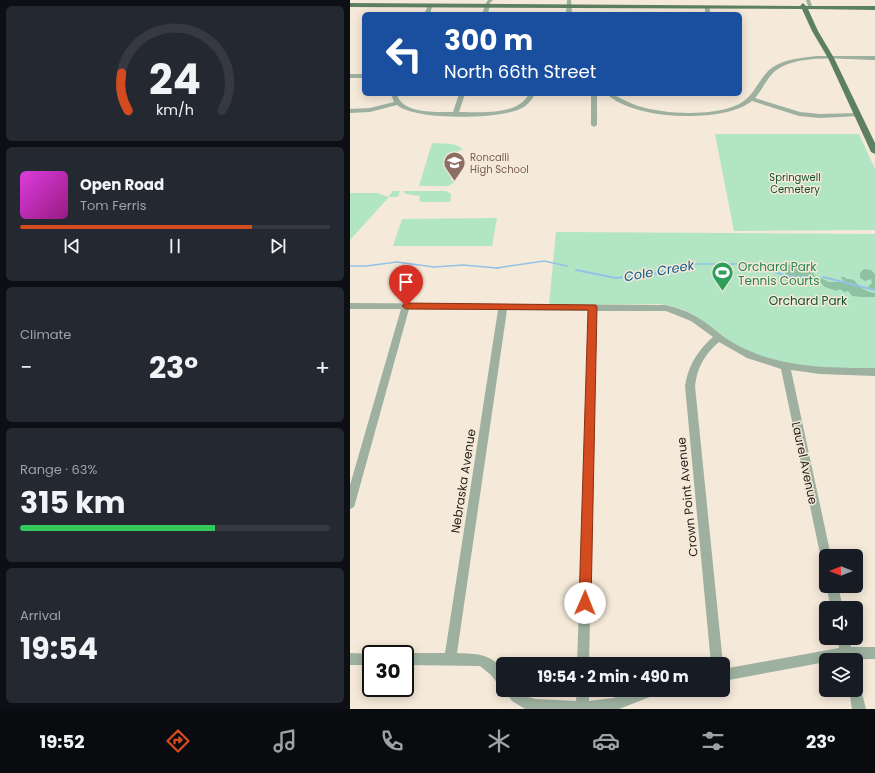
<!DOCTYPE html>
<meta charset="utf-8">
<style>
:root{--surface:#171b24;--page:#242831;--text:#f1f3f6;--muted:#9ea1a6;--line:#363941;--accent:#d34b1e}
body{margin:0;font-family:Poppins,sans-serif;background:var(--page);color:var(--text);height:100vh;display:flex;flex-direction:column;font-size:15px;white-space:nowrap}
*{box-sizing:border-box;margin:0}
p{font-size:13px;color:var(--muted)}
.icon{flex:none;width:22px;height:22px;fill:none;stroke:currentColor;stroke-width:2;stroke-linecap:round;stroke-linejoin:round}
.map{position:relative;flex:1;overflow:hidden}
.panel{display:flex;flex-direction:column;gap:6px;padding:6px;background:#0d0f14;width:350px}
.panel>*{flex:none}
.guide{position:absolute;left:12px;top:12px;width:380px;height:84px;border-radius:6px;box-shadow:0 2px 10px #0003;background:#1a4fa0;color:#fff;overflow:hidden}
.needle{width:26px;rotate:270deg}
.controls{position:absolute;left:469px;top:549px;display:grid;gap:8px}
.controls a{display:grid;place-items:center;width:44px;height:44px;border-radius:6px;background:var(--surface);box-shadow:0 2px 10px #0003;font-size:20px}
.speed{position:absolute;left:12px;top:645px;display:flex;gap:8px;font-size:20px;font-weight:700;text-align:center}
.speed>*{display:grid;place-content:center;width:52px;height:52px;border-radius:50%;background:var(--surface);box-shadow:0 2px 10px #0003;line-height:1}
.speed .limit{border:2px solid #111;border-radius:6px;background:#fff;color:#111}
.pin{position:absolute;display:grid;place-items:center;width:34px;height:34px;color:#fff;margin:-41px -17px;border-radius:50% 50% 50% 0;rotate:-45deg;box-shadow:0 0 4px #0007}
.pin .icon{rotate:45deg}
.me{position:absolute;width:44px;margin:-22px;rotate:1deg;stroke-linejoin:round;filter:drop-shadow(0 0 3px #0008)}
.turn{display:flex;align-items:center;gap:14px;height:84px;padding:0 16px;font-size:18px}
.turn .icon{width:52px;height:52px;stroke-width:2.5}
.turn b{display:block;font-size:28px;line-height:34px}
.big{font-size:30px;font-weight:700;line-height:1.1}
.panel .tile{flex:1;display:flex;flex-direction:column;justify-content:center;gap:6px;min-width:0;padding:0 14px;border-radius:6px;background:var(--page)}
.panel .dial{align-items:center;gap:0}
.dial svg{height:104px;overflow:visible;fill:none;stroke:var(--line);stroke-width:7;stroke-linecap:round;text-anchor:middle}
.dial text{fill:var(--text);stroke:none}
.song{display:flex;align-items:center;gap:12px}
.cover{width:48px;height:48px;border-radius:6px;background:linear-gradient(135deg,hsl(300 70% 55%),hsl(310 70% 35%))}
.played{height:4px;border-radius:2px;background:linear-gradient(90deg,var(--accent) 75%,var(--line) 75%)}
.keys{display:flex;justify-content:space-around;direction:ltr}
.heat{display:flex;justify-content:space-between;align-items:center;font-size:22px;direction:ltr}
.charge{height:6px;border-radius:3px;background:linear-gradient(90deg,#34c759 63%,var(--line) 0)}
.trip{position:absolute;left:146px;top:657px;width:234px;height:40px;border-radius:6px;background:var(--surface);box-shadow:0 2px 10px #0003;font-weight:700;line-height:40px;text-align:center}
.tab-bar{display:flex;height:64px;justify-content:space-around;align-items:center;background:#090b0e;color:var(--muted)}
.tab-bar .icon{width:28px;height:28px}
.tab-bar .on{color:var(--accent)}
.tab-bar b{font-size:18px;color:var(--text)}
main{display:flex;flex:1;min-height:0}
.map>svg:first-child{display:block}
</style>
<main>
<section class="panel">
<div class="tile dial"><svg viewBox="0 0 100 80">
<path d="M14 69A42 42 0 1 1 86 69"/>
<path d="M14 69A42 42 0 0 1 9 40" stroke="#d34b1e"/>
<text x="50" y="56" font-size="32" font-weight="700">24</text>
<text x="50" y="72" font-size="11">km/h</text>
</svg></div>
<div class="tile">
<div class="song"><i class="cover"></i><div><b>Open Road</b><p>Tom Ferris</p></div></div>
<div class="played"></div>
<div class="keys"><svg class="icon" aria-label="previous" viewBox="0 0 24 24"><path d="M18 5L8 12l10 7zM5 5v14"/></svg><svg class="icon" aria-label="pause" viewBox="0 0 24 24"><path d="M8 5v14M16 5v14"/></svg><svg class="icon" aria-label="next" viewBox="0 0 24 24"><path d="M6 5l10 7-10 7zM19 5v14"/></svg></div>
</div>
<div class="tile"><p>Climate</p>
<div class="heat"><a>−</a><b class="big">23°</b><a>+</a></div>
</div>
<div class="tile"><p>Range · 63%</p><b class="big">315 km</b><div class="charge"></div></div>
<div class="tile"><p>Arrival</p><b class="big">19:54</b></div>
</section>
<div class="map">
<svg width="525" height="709" viewBox="0 0 525 709">
<rect width="100%" height="100%" fill="#f5e9d9"/>
<g fill="#b1e5c4">
<path d="M365,134H509L525,169V230L384,231Z"/>
<path d="M82,143C91,144 108,142 113,150H109L101,180L105,181V182L98,186H69Z"/>
<path d="M43,191H50L48,197H39L0,240V193H28L38,197Z"/>
<path d="M53,191H96L101,194L100,202H71L69,200L70,196L56,194Z"/>
<path d="M147,218L142,246H43L52,219Z"/>
<path d="M206,232L525,234V369C481,369 441,369 399,352C378,343 363,326 344,315C333,308 321,306 309,304L199,305Z"/>
</g>
<g fill="#8dc1a1">
<path d="M436,264L447,265L462,271L466,278L456,280L441,276L440,278L444,279L445,282L437,283L435,280L437,276L432,267Z"/>
<path d="M514,269L521,270L525,274V290L518,287L522,283L521,279L515,281L510,278V273Z"/>
<path d="M491,277H494L498,280L497,279C507,279 505,283 510,287C512,289 521,293 525,293V297C516,297 510,297 502,296L498,291L494,292L490,289L487,291L475,287L469,281L471,278L479,282H494Z"/>
</g>
<g fill="none" stroke-linecap="round" stroke-linejoin="round">
<g stroke="#94c2e7" stroke-width="1.5">
<path d="M0,266H16L47,262L84,267L113,265L147,268L194,261L217,266"/>
<path d="M322,269L339,264H392L417,269"/>
</g>
<g stroke="#94c2e7" stroke-width="2">
<path d="M146,268H148"/>
<path d="M415,268C433,276 443,278 463,277"/>
<path d="M226,270L266,278L304,274L325,268"/>
<path d="M473,277L525,290"/>
</g>
<g fill="#9eb1a0" fill-rule="evenodd">
<path d="M138,0H143L140,3L138,14H132L136,3Z"/>
<path d="M217,0H221L222,14H216Z"/>
<path d="M456,0H460L462,6H458Z"/>
<path d="M78,6L82,7L80,14H74Z"/>
<path d="M357,6L359,7L361,14H355V7Z"/>
<path d="M467,56H525V60C497,60 445,52 423,73C416,80 412,90 405,98L450,112L470,114L508,113L511,115L510,116L470,118L449,116L402,101C373,124 283,120 257,94C267,94 277,103 288,106C314,114 356,116 382,107C403,100 405,85 418,71C431,59 451,58 467,56Z"/>
<rect x="0" y="74" width="14" height="4"/>
<path d="M41,94H47C51,114 87,112 103,112L109,94H115L109,112H110C131,112 167,116 179,94H185C181,101 177,106 170,109C148,119 66,121 47,105L20,112L0,113V109L20,108L44,102Z"/>
<path d="M241,94H247V125L244,127L241,125Z"/>
<path d="M0,303L316,305C327,308 338,311 347,317C361,325 373,338 387,345C430,368 478,368 525,368V376L470,374L441,370L481,556H476V565L472,563L431,369L397,358L369,342C355,354 347,367 345,386L373,664H361L335,386C338,366 347,351 363,337L341,321L316,311H247L239,664H227L239,311L157,310L107,653C127,654 139,653 153,669V685L148,684L141,675L130,666L55,665V654H52L55,653H95L148,310L59,309L5,504L4,507L0,509V485L51,309H0Z"/>
<path d="M476,586H488L493,608H481Z"/>
<path d="M487,638H499L501,647H525V659L476,660V662L373,681V669L489,648Z"/>
<path d="M0,653L24,654H21V665H0Z"/>
<path d="M506,684L510,685L516,709H502L499,690H506Z"/>
<path d="M154,690H169L178,697L186,699L226,701L227,690H239V701L263,698L284,690H306L305,695L269,709H175L162,701Z"/>
</g>
<path fill="#5d8062" fill-rule="evenodd" d="M0,3L450,6L453,3L456,6H525V10L458,9L468,31L484,58L525,143V154L521,152L478,58L462,31L452,9L0,7Z"/>
</g>
<path fill="#d34b1e" stroke="#893114" d="M56,303L246,305L247,307L241,603L239,607L235,609L231,607L229,603L238,310L56,309L52,306Z"/>
<defs>
<symbol id="school-pin" viewBox="-11 -11 22 30"><path d="M0 17L-7.5 6A9.5 9.5 0 1 1 7.5 6Z" fill="#8d6e63" stroke="#f5e9d9"/><path d="M0-5L7-2L0 1L-7-2ZM-4 1L0 2.5L4 1V4Q0 6-4 4Z" fill="#fff"/></symbol>
<symbol id="stadium-pin" viewBox="-11 -11 22 30"><path d="M0 17L-7.5 6A9.5 9.5 0 1 1 7.5 6Z" fill="#2e9e5b" stroke="#f5e9d9"/><path d="M0-5a6.5 5 0 1 0 0 10a6.5 5 0 1 0 0-10ZM-3.5-1.8h7v3.6h-7Z" fill="#fff"/></symbol>
</defs>
<g fill-rule="evenodd">
<use href="#school-pin" x="92" y="150" width="25" height="34"/>
<use href="#stadium-pin" x="360" y="260" width="25" height="34"/>
</g>
<g text-anchor="middle" dominant-baseline="central" stroke-width="3" stroke-linejoin="round" paint-order="stroke">
<g font-size="10" fill="#785e54" stroke="#f5e9d9" text-anchor="start">
<text x="120" y="157">Roncalli<tspan x="120" dy="12">High School</tspan></text>
</g>
<g font-size="10" fill="#135132" stroke="#f5e9d9">
<text x="445" y="177">Springwell<tspan x="445" dy="12">Cemetery</tspan></text>
</g>
<g font-size="12" fill="#27864d" stroke="#f5e9d9" text-anchor="start">
<text x="388" y="266">Orchard Park<tspan x="388" dy="14">Tennis Courts</tspan></text>
</g>
<g font-size="12" fill="#135132" stroke="#f5e9d9">
<text x="458" y="300">Orchard Park</text>
</g>
<g font-size="12" fill="#221e18" stroke="#f5e9d9">
<text transform="translate(455 463) rotate(78)">Laurel Avenue</text>
<text transform="translate(113 481) rotate(-81)">Nebraska Avenue</text>
<text transform="translate(337 497) rotate(-96)">Crown Point Avenue</text>
</g>
<g font-size="13" font-style="italic" fill="#125b89" stroke="#f5e9d9">
<text transform="translate(309 271) rotate(-10)">Cole Creek</text>
</g>
</g>
</svg>
<div class="controls">
<a><svg class="needle" viewBox="-14 -14 28 28"><path d="M0-13l5 13h-10z" fill="#e53935"/><path d="M0 13l5-13h-10z" fill="#9ea1a6"/></svg></a>
<a><svg class="icon" aria-label="sound" viewBox="0 0 24 24"><path d="M4 9h4l5-4v14l-5-4H4zM17 9q2 3 0 6"/></svg></a>
<a><svg class="icon" aria-label="layers" viewBox="0 0 24 24"><path d="M12 4l9 5-9 5-9-5zM3 14l9 5 9-5"/></svg></a>
</div>
<div class="speed"><div class="limit">30</div></div>
<div class="pin" style="left:56px;top:306px;background:#d93025"><svg class="icon" aria-label="arrive" viewBox="0 0 24 24"><path d="M6 21V4h12l-3 4 3 4H6"/></svg></div>
<svg class="me" style="left:235px;top:603px" viewBox="-20 -20 40 40"><circle r="19" fill="#fff"/><path d="M0-13L10 11 0 6-10 11z" fill="#d34b1e"/></svg>
<div class="trip">19:54 · 2 min · 490 m</div>
<div class="guide">
<div class="turn"><svg class="icon" aria-label="left" viewBox="0 0 24 24"><path d="M17 20v-9H6M10 6l-5 5 5 5"/></svg><div><b>300 m</b>North 66th Street</div></div>
</div>
</div>
</main>
<nav class="tab-bar">
<b>19:52</b>
<svg class="icon on" aria-label="directions" viewBox="0 0 24 24"><path d="M12 3l9 9-9 9-9-9zM9 14v-3h6M13 9l2 2-2 2"/></svg>
<svg class="icon" aria-label="music" viewBox="0 0 24 24"><path d="M9 18V5l10-2v13"/><circle cx="6" cy="18" r="3"/><circle cx="16" cy="16" r="3"/></svg>
<svg class="icon" aria-label="phone" viewBox="0 0 24 24"><path d="M5 4h4l2 5-3 2q2 4 5 5l2-3 5 2v4C11 20 4 13 5 4z"/></svg>
<svg class="icon" aria-label="climate" viewBox="0 0 24 24"><path d="M12 3v18M4 7l16 10M4 17L20 7"/></svg>
<svg class="icon" aria-label="car" viewBox="0 0 24 24"><path d="M5 17H2v-5l4-1 3-4h7l3 4 3 1v5h-3M9 17h6M6 11h13"/><circle cx="7" cy="17" r="2"/><circle cx="17" cy="17" r="2"/></svg>
<svg class="icon" aria-label="filters" viewBox="0 0 24 24"><path d="M4 7h16M4 17h16"/><circle cx="9" cy="7" r="2"/><circle cx="15" cy="17" r="2"/></svg>
<b>23°</b>
</nav>
